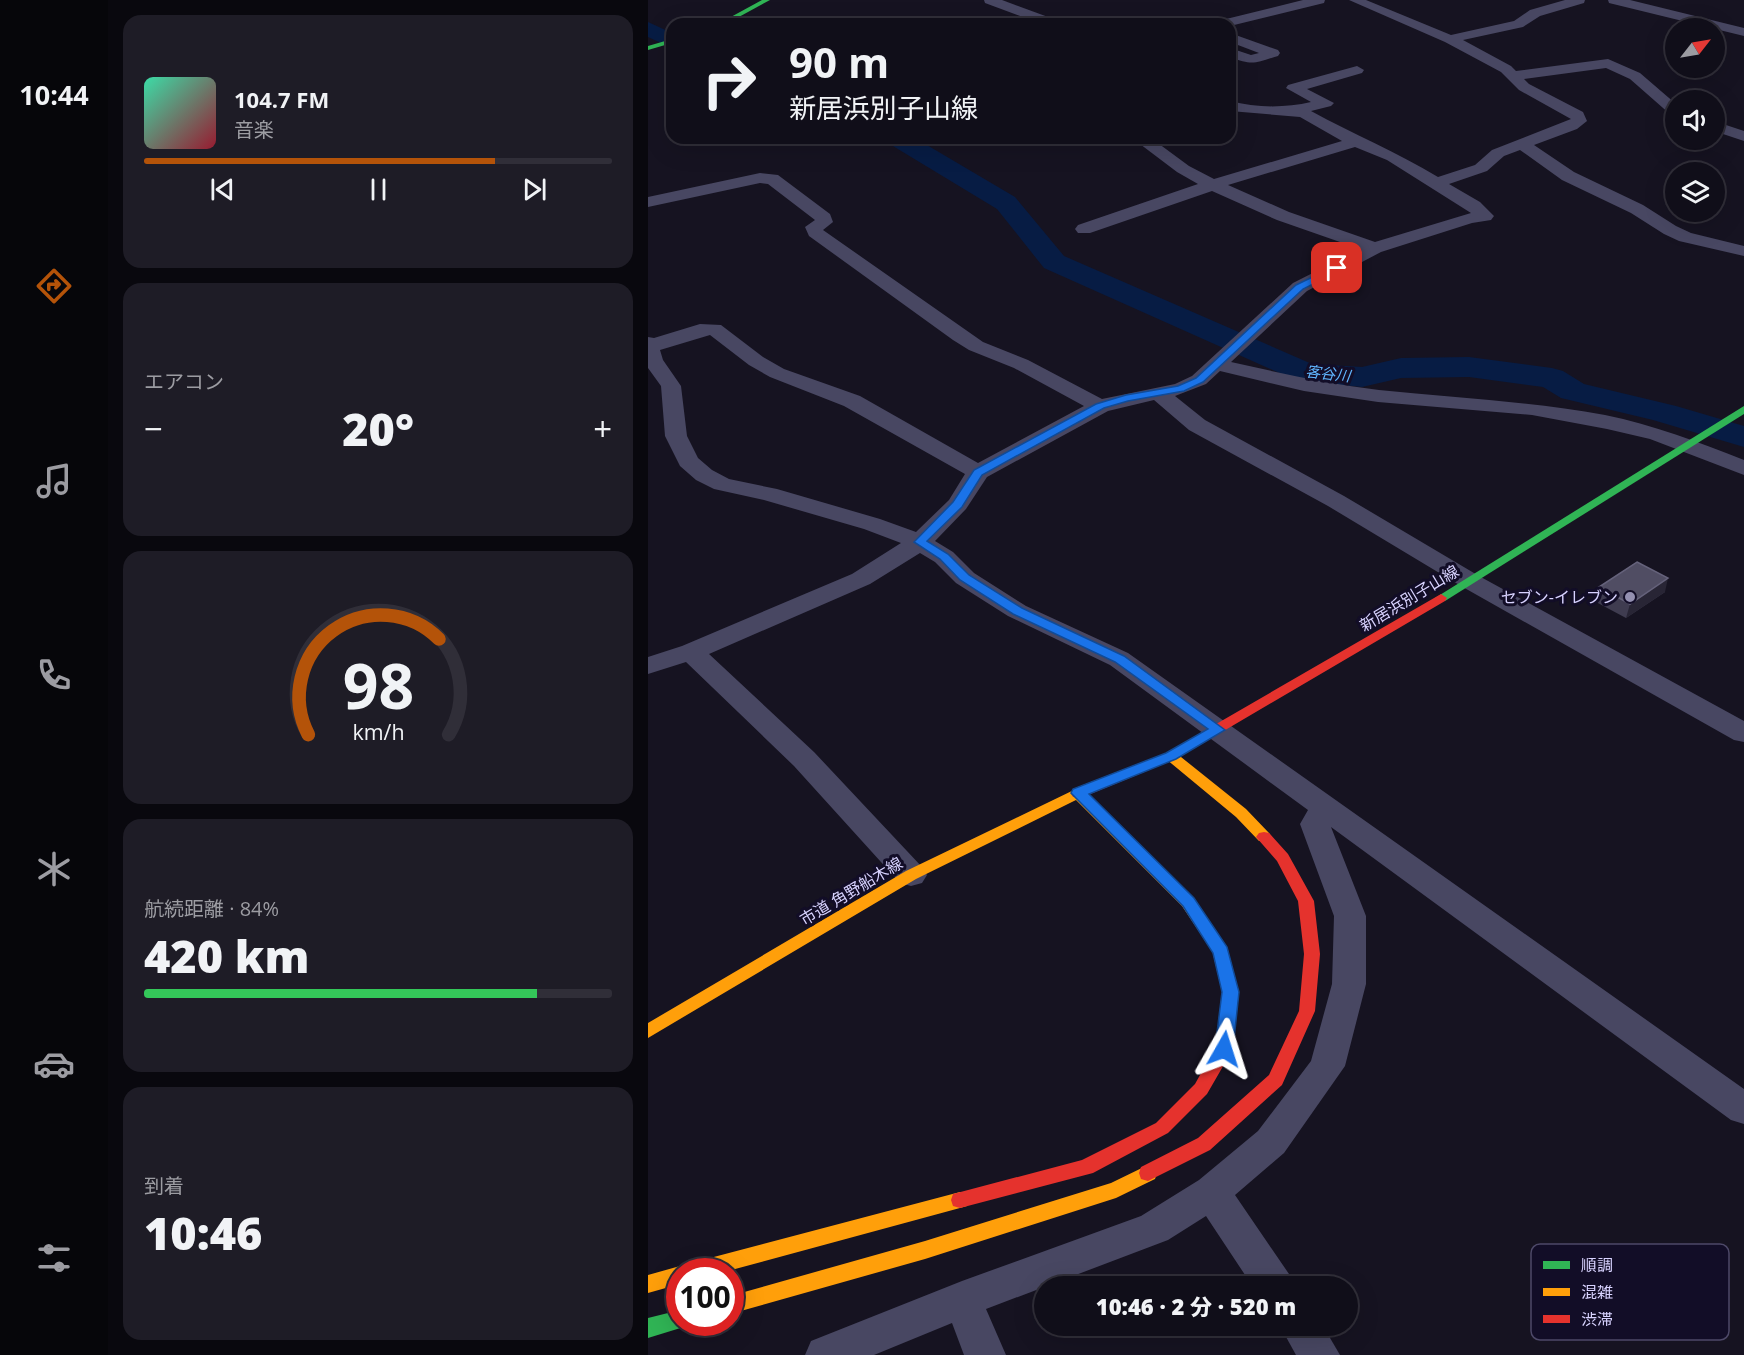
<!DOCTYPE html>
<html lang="ja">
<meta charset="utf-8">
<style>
:root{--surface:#100e19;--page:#1e1c26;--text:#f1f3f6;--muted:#9c9ca2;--line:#302e38;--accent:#b45309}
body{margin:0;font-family:"Open Sans","Noto Sans JP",sans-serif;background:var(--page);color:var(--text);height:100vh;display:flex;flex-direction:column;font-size:22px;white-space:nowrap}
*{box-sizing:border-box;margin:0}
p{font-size:20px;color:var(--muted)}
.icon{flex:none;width:33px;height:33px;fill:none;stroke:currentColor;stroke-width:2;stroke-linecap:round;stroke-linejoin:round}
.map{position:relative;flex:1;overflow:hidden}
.drawer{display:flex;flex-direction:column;gap:15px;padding:15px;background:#09080e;width:540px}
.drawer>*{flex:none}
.banner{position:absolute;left:18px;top:18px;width:570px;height:126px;border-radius:18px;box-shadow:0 6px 24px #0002,0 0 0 2px var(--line);background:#100e19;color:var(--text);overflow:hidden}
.needle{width:39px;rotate:59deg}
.controls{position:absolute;left:1017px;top:18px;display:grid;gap:12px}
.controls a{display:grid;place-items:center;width:60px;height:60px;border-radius:50%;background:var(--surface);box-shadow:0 6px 24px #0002,0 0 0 2px var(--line);font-size:30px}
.speed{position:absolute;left:18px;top:1258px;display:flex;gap:12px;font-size:30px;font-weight:700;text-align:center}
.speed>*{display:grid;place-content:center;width:78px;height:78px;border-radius:50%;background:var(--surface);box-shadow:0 6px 24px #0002,0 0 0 2px var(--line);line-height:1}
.speed .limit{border:9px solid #d22;background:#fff;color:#111}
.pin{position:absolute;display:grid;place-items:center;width:51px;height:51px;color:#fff;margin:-26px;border-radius:12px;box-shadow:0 3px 9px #0006}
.me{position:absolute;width:66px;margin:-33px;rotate:6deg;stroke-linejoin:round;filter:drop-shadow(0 0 4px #0008)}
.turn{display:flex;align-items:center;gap:21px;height:126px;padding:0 24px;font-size:27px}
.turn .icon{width:78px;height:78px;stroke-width:2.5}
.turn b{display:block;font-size:42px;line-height:51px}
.big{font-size:45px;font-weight:800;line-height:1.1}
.drawer .card{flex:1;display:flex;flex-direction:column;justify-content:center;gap:9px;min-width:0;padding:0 21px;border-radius:18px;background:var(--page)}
.drawer .dial{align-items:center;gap:0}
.dial svg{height:156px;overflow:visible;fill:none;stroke:var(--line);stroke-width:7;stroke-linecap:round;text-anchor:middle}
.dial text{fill:var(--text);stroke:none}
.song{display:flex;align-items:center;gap:18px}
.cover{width:72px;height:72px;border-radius:9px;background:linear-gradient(135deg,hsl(160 70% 55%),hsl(350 70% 35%))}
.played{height:6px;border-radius:3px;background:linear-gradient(90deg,var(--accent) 75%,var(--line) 75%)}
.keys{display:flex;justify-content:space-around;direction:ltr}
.heat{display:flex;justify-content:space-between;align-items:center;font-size:33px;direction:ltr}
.charge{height:9px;border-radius:4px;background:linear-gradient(90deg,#34c759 84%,var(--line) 0)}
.trip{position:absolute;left:386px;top:1276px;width:324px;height:60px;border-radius:30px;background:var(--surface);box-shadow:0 6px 24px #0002,0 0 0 2px var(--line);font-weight:800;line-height:60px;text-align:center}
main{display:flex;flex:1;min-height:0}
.dock{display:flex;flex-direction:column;width:108px;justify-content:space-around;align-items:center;background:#06060a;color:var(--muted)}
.dock .icon{width:42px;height:42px}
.dock .active{color:var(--accent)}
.dock b{font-size:27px;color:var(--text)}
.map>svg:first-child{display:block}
</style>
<main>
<nav class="dock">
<b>10:44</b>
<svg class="icon active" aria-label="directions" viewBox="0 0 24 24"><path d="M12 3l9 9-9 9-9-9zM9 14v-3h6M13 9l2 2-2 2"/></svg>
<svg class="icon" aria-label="music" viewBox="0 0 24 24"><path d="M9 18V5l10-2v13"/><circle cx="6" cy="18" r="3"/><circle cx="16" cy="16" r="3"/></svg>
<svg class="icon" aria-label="phone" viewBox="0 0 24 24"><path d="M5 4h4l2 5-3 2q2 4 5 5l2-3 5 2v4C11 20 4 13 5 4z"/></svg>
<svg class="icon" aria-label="climate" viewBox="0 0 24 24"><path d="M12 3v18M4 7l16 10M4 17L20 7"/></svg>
<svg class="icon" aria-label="car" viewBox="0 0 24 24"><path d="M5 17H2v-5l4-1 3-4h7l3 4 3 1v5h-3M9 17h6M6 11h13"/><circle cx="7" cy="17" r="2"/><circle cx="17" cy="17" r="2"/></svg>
<svg class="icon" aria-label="filters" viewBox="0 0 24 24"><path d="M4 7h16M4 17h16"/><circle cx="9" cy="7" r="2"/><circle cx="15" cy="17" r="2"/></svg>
</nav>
<section class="drawer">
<div class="card">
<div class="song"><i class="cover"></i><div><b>104.7 FM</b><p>音楽</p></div></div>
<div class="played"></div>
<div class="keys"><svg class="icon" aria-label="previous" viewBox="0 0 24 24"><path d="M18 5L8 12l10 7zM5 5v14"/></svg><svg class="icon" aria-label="pause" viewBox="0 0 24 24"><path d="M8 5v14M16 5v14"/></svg><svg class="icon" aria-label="next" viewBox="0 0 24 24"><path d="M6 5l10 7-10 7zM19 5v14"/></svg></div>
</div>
<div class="card"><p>エアコン</p>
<div class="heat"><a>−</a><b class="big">20°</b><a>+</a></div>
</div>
<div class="card dial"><svg viewBox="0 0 100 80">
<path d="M14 69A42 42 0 1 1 86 69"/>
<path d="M14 69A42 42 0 0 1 81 20" stroke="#b45309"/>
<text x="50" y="56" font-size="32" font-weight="700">98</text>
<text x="50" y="72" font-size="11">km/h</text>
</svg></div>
<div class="card"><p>航続距離 · 84%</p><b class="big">420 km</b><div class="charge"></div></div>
<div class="card"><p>到着</p><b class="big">10:46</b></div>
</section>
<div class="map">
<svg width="1096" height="1355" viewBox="0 0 1096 1355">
<rect width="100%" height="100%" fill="#161321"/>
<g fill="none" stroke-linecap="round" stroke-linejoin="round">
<g fill="#071c44" fill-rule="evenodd">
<path d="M0,22L24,33V48L0,37Z"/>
<path d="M237,138H267L367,197L416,256L664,364L714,367L753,358L821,357L904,368L915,371L936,384L1028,406L1096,426V447L1005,420L913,398L895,387L821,377L753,378L714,387L647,380L396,268L349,209L240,143Z"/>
</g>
<g fill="#484762" fill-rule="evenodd">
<path d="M336,0H354L411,21L413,24H394L337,3Z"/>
<path d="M655,0H677L676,3L582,26V24H568L570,21Z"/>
<path d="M701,0H718L803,35L866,21L882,10L917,0H937L936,3L892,16L875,27L815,40L863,66L868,71L960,59L992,73L1028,104V116L1023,115L982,79L958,68L876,79L881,84L935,112L939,121L929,129L886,145L926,172L995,205L1028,226L1043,233L1096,246V256L1031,241L1016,234L983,213L914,180L872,150L856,156L839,171L801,184L832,202L846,216L843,220L824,223L733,252L659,291L583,362C632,373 681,384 731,390C807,398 882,401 957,415C1006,425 1050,442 1096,460V475L1002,439L959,429L884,415L730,402L656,391L572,371L558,384L527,396L557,420L696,496L831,576L1096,721V742L1086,740L813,586L680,506L541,430L506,400L460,411L339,477L318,509L287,541L305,552L326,573L378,606L480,653L1096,1089V1124L1083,1120L683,827L718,916V984L697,1066L636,1153L587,1195L641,1274L647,1287H605L558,1216L520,1240L338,1309L358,1355H316L304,1323L226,1355H157L163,1341L314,1281L493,1216L551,1180L610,1131L663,1061L684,984L686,916L652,824L660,810L462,665L360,616L308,583L287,562L272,553L222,584L61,654L166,752L274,867L279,875L274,883L263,886L252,883L146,766L38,662L0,674V657L34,646L204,574L253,543L216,529L116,500L66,489L48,480L32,466L17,436L13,386L0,368V337L6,338L52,324L73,325L115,357L136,369L212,396L330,463L436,406L366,368L321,350L305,340L161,236L157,227L167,220L120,184L112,183L0,207V197L112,173L130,175L182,214L185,222L175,230L335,342L380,360L454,399L527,384L544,376L645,283L712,249L629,220L564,191L442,233H430L427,229L430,225L550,184L529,172L484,138H503L541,166L566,179L694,141L652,117L582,111V101C608,108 637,108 663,102L638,88L640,85L709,66L716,70L714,73L659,89L686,103L683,106L663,111C705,134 749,152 790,177L827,165L844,150L923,119L871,90L853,72L797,42ZM707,147L739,160L823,213L727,242L641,212L580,185ZM62,335L101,365L122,377L196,406L317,474L301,500L268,532L232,519L129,489L81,479L64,470L50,458L39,436L33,386L15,360L12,350Z"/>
<path d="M960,0H982L1096,28V36L961,3Z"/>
<path d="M582,33L630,50L632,53L630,56C607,63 605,66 582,57V48L603,55L611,53L582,42Z"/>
<path d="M1066,121L1096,131V141L1066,131Z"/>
<path d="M632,1326H675L692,1355H648Z"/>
</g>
<g fill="#30b455" fill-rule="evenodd">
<path d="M114,0H122L78,24H70Z"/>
<path d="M24,39V43L0,50V46Z"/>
<path d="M1096,406V414L797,601H789L787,598Z"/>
<path d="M32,1310V1323H40L39,1326L0,1338V1318Z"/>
</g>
<g fill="#ff9f0a" fill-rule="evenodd">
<path d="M523,751L528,753L598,809L621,833L624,837L621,841H611L588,817L518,759L516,756L518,753Z"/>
<path d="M430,788L435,789L546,898L578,946L580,950L578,954L572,956L566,954L534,906L428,800L268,879L0,1038V1023L258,871Z"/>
<path d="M500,1165L507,1167L509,1173L507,1179L468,1198L277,1259L82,1314V1296L277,1241L463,1183Z"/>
<path d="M312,1192L319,1194L321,1200L319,1206L312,1208L76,1272H32V1284L0,1293V1275L32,1266L35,1267L43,1263Z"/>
</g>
<g fill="#e5322d" fill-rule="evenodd">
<path d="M793,594L799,598L797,601L528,759L435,797H425L423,793L425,789L518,753Z"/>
<path d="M616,832L621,833L640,854L666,901L672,954L667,1011L634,1085L562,1150L500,1181L493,1179L491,1173L493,1167L550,1138L621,1075L651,1011L656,954L650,901L629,861L608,837L611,833Z"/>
<path d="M572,944L578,946L580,950L590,992L585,1049L559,1094L520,1133L445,1173L312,1208L305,1206L303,1200L305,1194L434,1160L508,1123L547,1084L567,1048L574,992L564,950L566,946Z"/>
</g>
</g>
<path fill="#3f3c50" d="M951,587L1017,592L978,618L948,602Z"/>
<path fill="#282535" d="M1020,578L1017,592L978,618L982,604Z"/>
<path fill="#504d63" stroke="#65627b" stroke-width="1.5" d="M989,562L1020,578L982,604L951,587Z"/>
<path fill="#1a73e8" stroke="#114b97" stroke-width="1.5" d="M689,265L694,268L693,270L655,289L555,382L536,391L480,401L456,408L334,475L314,507L279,541L300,554L321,575L374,608L476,656L577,730L528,759L441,794L546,898L579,947L591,992L585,1049L582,1054L576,1056L570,1054L567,1049L574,992L565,953L535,906L423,793L425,789L518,753L560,729L467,662L365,614L312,580L292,559L266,542L305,502L326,470L448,404L478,395L530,386L548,378L648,285Z"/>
<circle fill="#9490b1" stroke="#120d27" stroke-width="2" cx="982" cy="597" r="6"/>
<g text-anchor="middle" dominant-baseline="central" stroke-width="6" stroke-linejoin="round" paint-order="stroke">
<g font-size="15" font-style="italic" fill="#61b6ff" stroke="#120d27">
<text transform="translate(680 373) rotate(7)">客谷川</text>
</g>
<g font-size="16" fill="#d8d3ff" stroke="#120d27" text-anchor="end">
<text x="970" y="597">セブン-イレブン</text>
</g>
<g font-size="16" fill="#d8d3ff" stroke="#120d27">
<text transform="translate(761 598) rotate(-31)">新居浜別子山線</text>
<text transform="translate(203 891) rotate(-31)">市道 角野船木線</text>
</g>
</g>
<rect x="883" y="1244" width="198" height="96" rx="9" fill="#120d27" stroke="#4d4868" stroke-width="1.5"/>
<rect x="895" y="1261" width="27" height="8" fill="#30b455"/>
<rect x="895" y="1288" width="27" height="8" fill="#ff9f0a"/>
<rect x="895" y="1315" width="27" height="8" fill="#e5322d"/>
<g font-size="16" fill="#d8d3ff">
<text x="933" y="1271">順調</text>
<text x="933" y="1298">混雑</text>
<text x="933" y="1325">渋滞</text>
</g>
</svg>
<div class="controls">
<a><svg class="needle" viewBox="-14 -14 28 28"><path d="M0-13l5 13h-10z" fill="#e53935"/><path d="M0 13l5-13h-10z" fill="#9c9ca2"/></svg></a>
<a><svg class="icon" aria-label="sound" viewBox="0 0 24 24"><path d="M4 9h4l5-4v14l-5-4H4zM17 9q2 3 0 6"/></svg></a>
<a><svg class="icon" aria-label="layers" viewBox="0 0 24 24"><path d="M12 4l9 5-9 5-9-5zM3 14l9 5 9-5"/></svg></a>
</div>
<div class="speed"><div class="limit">100</div></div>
<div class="pin" style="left:689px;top:268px;background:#d93025"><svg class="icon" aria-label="arrive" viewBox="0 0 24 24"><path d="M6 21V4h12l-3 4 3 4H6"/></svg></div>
<svg class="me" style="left:576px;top:1049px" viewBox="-20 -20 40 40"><path d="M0-17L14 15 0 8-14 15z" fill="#1a73e8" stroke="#fff" stroke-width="4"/></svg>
<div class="trip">10:46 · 2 分 · 520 m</div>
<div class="banner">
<div class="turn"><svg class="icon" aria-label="right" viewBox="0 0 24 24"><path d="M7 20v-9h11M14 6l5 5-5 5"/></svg><div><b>90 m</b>新居浜別子山線</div></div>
</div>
</div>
</main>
